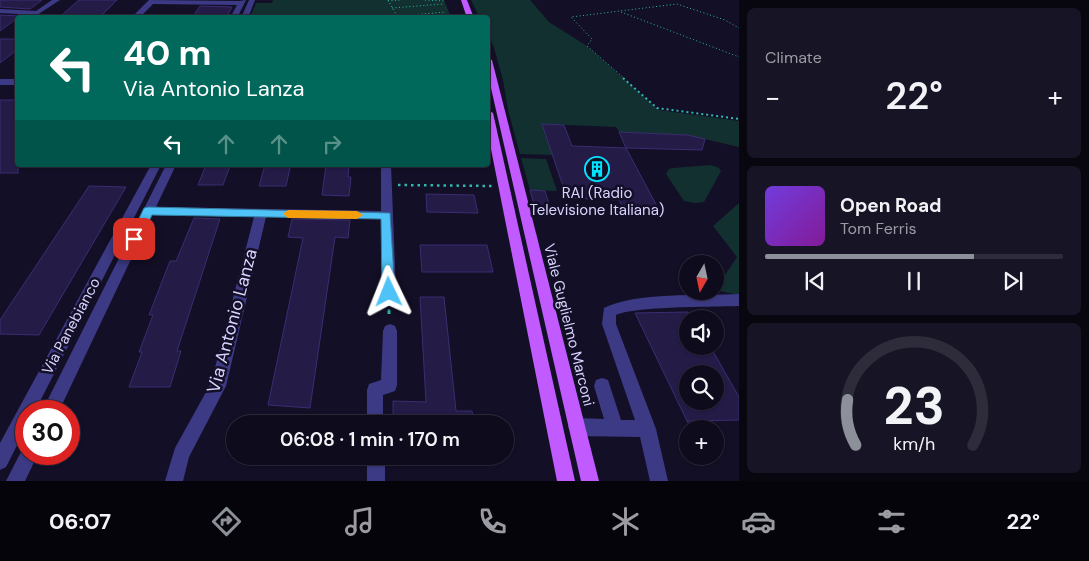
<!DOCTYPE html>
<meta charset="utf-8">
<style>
:root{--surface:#0e0b1c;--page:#171425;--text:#f1f3f6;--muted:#9b9ba3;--line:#2e2b3b;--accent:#8c9099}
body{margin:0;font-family:"DM Sans",sans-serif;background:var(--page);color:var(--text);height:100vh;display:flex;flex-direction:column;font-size:19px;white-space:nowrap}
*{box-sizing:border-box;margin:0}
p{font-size:16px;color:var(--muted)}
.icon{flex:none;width:28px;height:28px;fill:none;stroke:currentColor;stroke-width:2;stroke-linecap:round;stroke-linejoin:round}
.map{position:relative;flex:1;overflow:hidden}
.sheet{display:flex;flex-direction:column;gap:8px;padding:8px;background:#08060f;width:350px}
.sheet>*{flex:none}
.top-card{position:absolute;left:15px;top:15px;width:475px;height:152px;border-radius:5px;box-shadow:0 1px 4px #0004,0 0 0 1px var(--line);background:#00695c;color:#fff;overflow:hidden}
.needle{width:32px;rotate:189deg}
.tools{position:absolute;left:679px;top:255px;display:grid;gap:10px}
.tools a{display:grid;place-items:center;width:45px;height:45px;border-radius:50%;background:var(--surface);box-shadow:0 1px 4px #0004,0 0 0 1px var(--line);font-size:25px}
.speed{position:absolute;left:15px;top:400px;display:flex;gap:10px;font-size:25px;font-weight:700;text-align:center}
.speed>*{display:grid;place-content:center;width:65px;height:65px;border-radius:50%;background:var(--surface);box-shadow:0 1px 4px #0004,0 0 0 1px var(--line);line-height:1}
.speed .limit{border:8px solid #d22;background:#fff;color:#111}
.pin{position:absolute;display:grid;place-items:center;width:42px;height:42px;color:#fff;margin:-21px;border-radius:10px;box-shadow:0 2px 8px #0006}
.me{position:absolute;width:55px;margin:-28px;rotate:358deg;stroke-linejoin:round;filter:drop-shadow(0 0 4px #0008)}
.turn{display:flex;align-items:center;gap:18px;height:105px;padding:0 25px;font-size:22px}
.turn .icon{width:65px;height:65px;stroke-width:2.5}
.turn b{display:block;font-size:35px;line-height:42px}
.lanes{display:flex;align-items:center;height:48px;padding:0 25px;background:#0003;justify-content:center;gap:25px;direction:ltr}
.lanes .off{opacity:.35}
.big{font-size:38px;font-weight:600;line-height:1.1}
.sheet .widget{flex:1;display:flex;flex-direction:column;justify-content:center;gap:8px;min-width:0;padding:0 18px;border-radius:8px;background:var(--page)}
.sheet .dial{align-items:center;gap:0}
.dial svg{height:130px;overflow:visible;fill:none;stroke:var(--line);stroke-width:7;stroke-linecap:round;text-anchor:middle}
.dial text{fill:var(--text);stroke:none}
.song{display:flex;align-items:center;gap:15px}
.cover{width:60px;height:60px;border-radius:8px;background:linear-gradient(135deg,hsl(260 70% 55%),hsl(290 70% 35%))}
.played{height:5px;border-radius:2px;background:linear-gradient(90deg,var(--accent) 70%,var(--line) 70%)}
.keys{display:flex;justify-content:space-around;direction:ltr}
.heat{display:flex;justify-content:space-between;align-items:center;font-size:28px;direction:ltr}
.trip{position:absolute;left:226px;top:415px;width:288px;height:50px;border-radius:25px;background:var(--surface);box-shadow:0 1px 4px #0004,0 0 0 1px var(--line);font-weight:600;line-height:50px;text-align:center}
.tab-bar{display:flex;height:80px;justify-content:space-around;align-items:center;background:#06040b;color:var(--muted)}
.tab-bar .icon{width:35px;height:35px}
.tab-bar .active{color:var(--accent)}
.tab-bar b{font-size:22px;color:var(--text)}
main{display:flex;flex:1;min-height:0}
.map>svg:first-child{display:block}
</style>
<main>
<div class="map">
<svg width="739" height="481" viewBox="0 0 739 481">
<rect width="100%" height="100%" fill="#130f26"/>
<g fill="#12302f">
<path d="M273,0H444L451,17H250L256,3H272Z"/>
<path d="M471,0H530L549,22L587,46L659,110L739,121V147L687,135L619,132L616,127L543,124L553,155L520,154L508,110L503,80L494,48L488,34V18L479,17Z"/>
<path d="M521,158L546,159L557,191L530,190Z"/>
<path d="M711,165L719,168L721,171L704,202L695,203L684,201L666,174L669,169L673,168Z"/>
<path d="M739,203V295L715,290L737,257L713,226Z"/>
</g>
<g fill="#241b47" stroke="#3b2d73" fill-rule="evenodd">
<path d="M0,0H42L30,9L0,7Z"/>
<path d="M79,0H117L102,15H62Z"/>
<path d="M200,6L232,7L226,18H192Z"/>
<path d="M0,15L20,16L0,31Z"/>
<path d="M0,39H18V49L0,63Z"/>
<rect x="0" y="100" width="18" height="73"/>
<path d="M542,124L564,125L572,146L626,148L659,210L623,208L619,200L567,198Z"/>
<path d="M619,132L687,135L705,139L702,150L626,148Z"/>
<path d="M206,165L230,166L223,185H198Z"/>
<path d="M265,165H288L287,168H290L286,186H259Z"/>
<path d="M326,165H349L348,177H351L349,196L322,195Z"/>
<path d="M89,186L126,187L39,335L0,334V320Z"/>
<path d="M530,190L545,191L551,210L534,205Z"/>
<path d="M426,194L474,195L478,213L427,212Z"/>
<path d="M194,218L220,219L177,351H181L170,387H129L142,352H139L153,315H149L170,261H176Z"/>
<path d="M292,219L350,220L348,238L335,237L310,408L268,405L303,238L288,237Z"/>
<path d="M420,245H487L493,272H422Z"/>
<path d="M420,297H444L456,411H472L474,424H393V401L426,402Z"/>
<path d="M688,312V346H710L739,397V420L688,421V423L635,313ZM688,374H715V401H688Z"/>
</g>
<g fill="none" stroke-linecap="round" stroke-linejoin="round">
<g stroke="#2fb8b0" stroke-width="1" stroke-dasharray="1 2.5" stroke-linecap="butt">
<path d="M388,0L398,18"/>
<path d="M425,0L444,1"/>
<path d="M388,1L401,0"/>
<path d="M392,8L443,4"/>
<path d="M621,12L739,57"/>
<path d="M397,16L446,12"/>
<path d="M625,79L587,46L592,39L571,17L677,4L725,20L739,28"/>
</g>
<path stroke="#2fb8b0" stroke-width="2" stroke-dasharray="2 3" stroke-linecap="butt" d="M623,78L657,108L739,119"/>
<g stroke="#2fb8b0" stroke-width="2.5" stroke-dasharray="2.5 4" stroke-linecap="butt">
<path d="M398,185L492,186"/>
<path d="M389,303V312"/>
</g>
<path stroke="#2fb8b0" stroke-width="3" stroke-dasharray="3 5" stroke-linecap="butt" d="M389,311V317"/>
<g fill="#3d3a85" fill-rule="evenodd">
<path d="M52,0H60L37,15L0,13V9L36,11Z"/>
<path d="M149,0L239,1L246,0L237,18H230L237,5L153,4L139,18H131Z"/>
<path d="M249,0H255L248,18H241Z"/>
<rect x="0" y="79" width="18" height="6"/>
<path d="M151,165H161L35,411H26V428L6,467L0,470V443Z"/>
<path d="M166,165H176L156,207L381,211V165H391L396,291L394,295L389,297L384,295L382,291L381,219L266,217L226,386L189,457L183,481H165L175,448L211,383L254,217L152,215L59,411H42Z"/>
<path d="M739,294V306C713,307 635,306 616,315V324L656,429L668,481H650L640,437L577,436L571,433L568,427L571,421L577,418L604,419L594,386L596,380L602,378L608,380L621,420H635L602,324L604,308C635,292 702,296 739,294Z"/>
<path d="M390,324L395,326L397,331V385L395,391L383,395V424H367V390L369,384L381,380L383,331L385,326Z"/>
<path d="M26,446V454H38L25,481H6L23,448Z"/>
<rect x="367" y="456" width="18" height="25"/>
</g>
<g fill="#c25bff" fill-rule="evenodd">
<path d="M461,0H467L474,18H467Z"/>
<path d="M488,58L492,60L599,481H581L488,75Z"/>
<path d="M488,110L493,113L575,481H557L488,134Z"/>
</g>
</g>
<path fill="#4fc3f7" stroke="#337fa1" d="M148,207L390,213L395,292L393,295L389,297L384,295L382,292L381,219L152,215L139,242H130L129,239L144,208Z"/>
<path fill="#f59e0b" d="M288,210L357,211L363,215L357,219L288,218L283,214Z"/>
<defs>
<symbol id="building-ring" viewBox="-11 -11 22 22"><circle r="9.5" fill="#130f26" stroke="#00e5ff" stroke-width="1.5"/><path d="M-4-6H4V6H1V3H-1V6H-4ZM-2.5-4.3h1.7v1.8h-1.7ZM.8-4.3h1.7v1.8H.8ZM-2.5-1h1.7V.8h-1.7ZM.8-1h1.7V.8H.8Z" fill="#00e5ff"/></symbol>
</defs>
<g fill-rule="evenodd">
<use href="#building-ring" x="583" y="155" width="28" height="28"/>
</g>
<g text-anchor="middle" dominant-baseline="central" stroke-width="5" stroke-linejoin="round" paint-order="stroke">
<g font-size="15" fill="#d9d4ff" stroke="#130f26">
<text x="597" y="193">RAI (Radio<tspan x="597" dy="17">Televisione Italiana)</tspan></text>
</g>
<g font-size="15" fill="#d9d4ff" stroke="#130f26">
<text transform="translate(569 325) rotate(76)">Viale Guglielmo Marconi</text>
<text transform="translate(71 326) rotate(-62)">Via Panebianco</text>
</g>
<g font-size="18" fill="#d9d4ff" stroke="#130f26">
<text transform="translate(232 321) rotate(-75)">Via Antonio Lanza</text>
</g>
</g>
</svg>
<div class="tools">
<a><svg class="needle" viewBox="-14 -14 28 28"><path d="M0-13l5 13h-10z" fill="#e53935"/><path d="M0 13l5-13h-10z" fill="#9b9ba3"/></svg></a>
<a><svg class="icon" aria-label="sound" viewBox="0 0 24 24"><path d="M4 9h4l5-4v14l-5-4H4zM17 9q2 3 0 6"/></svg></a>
<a><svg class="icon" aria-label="search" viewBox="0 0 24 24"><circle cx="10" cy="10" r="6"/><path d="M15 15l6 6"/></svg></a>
<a>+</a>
</div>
<div class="speed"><div class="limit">30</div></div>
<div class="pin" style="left:134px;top:239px;background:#d93025"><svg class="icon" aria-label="arrive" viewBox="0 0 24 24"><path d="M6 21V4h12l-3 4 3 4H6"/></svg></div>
<svg class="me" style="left:389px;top:292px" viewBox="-20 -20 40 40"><path d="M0-17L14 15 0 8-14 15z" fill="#4fc3f7" stroke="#fff" stroke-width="4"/></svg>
<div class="trip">06:08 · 1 min · 170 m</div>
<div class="top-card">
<div class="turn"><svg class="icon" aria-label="left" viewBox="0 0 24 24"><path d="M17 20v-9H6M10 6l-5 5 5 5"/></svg><div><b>40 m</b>Via Antonio Lanza</div></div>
<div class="lanes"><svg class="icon" aria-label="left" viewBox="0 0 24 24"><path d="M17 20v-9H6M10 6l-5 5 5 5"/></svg><svg class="icon off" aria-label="ahead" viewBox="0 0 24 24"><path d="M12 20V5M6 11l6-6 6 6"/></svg><svg class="icon off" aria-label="ahead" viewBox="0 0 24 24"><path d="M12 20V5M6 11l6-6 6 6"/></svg><svg class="icon off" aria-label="right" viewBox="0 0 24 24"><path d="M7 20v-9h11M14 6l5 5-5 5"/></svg></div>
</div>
</div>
<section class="sheet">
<div class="widget"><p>Climate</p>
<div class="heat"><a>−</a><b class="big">22°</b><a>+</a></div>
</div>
<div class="widget">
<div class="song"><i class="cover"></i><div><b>Open Road</b><p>Tom Ferris</p></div></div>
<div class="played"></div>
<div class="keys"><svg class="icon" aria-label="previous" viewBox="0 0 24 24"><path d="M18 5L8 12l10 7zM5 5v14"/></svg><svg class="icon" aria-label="pause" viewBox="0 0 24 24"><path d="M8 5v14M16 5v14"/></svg><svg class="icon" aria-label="next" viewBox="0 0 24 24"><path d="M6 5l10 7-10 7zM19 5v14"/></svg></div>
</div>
<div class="widget dial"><svg viewBox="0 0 100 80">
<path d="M14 69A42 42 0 1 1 86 69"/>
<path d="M14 69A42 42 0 0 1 9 41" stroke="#8c9099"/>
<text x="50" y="56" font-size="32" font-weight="700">23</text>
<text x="50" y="72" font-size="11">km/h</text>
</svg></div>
</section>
</main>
<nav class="tab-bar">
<b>06:07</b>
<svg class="icon active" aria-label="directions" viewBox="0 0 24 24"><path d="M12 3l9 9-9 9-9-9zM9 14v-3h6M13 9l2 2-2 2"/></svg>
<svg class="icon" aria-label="music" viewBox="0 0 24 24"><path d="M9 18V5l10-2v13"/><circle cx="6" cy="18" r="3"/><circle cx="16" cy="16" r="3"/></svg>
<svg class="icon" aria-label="phone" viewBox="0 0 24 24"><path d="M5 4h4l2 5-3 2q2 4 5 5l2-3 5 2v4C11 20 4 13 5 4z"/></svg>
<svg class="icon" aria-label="climate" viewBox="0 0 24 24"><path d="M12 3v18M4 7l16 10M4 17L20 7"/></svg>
<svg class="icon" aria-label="car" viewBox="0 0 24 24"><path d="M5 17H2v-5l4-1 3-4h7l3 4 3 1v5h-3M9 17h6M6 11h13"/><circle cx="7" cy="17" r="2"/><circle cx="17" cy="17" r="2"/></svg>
<svg class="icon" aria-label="filters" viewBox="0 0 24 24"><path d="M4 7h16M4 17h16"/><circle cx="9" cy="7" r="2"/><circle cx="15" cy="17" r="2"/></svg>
<b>22°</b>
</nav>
